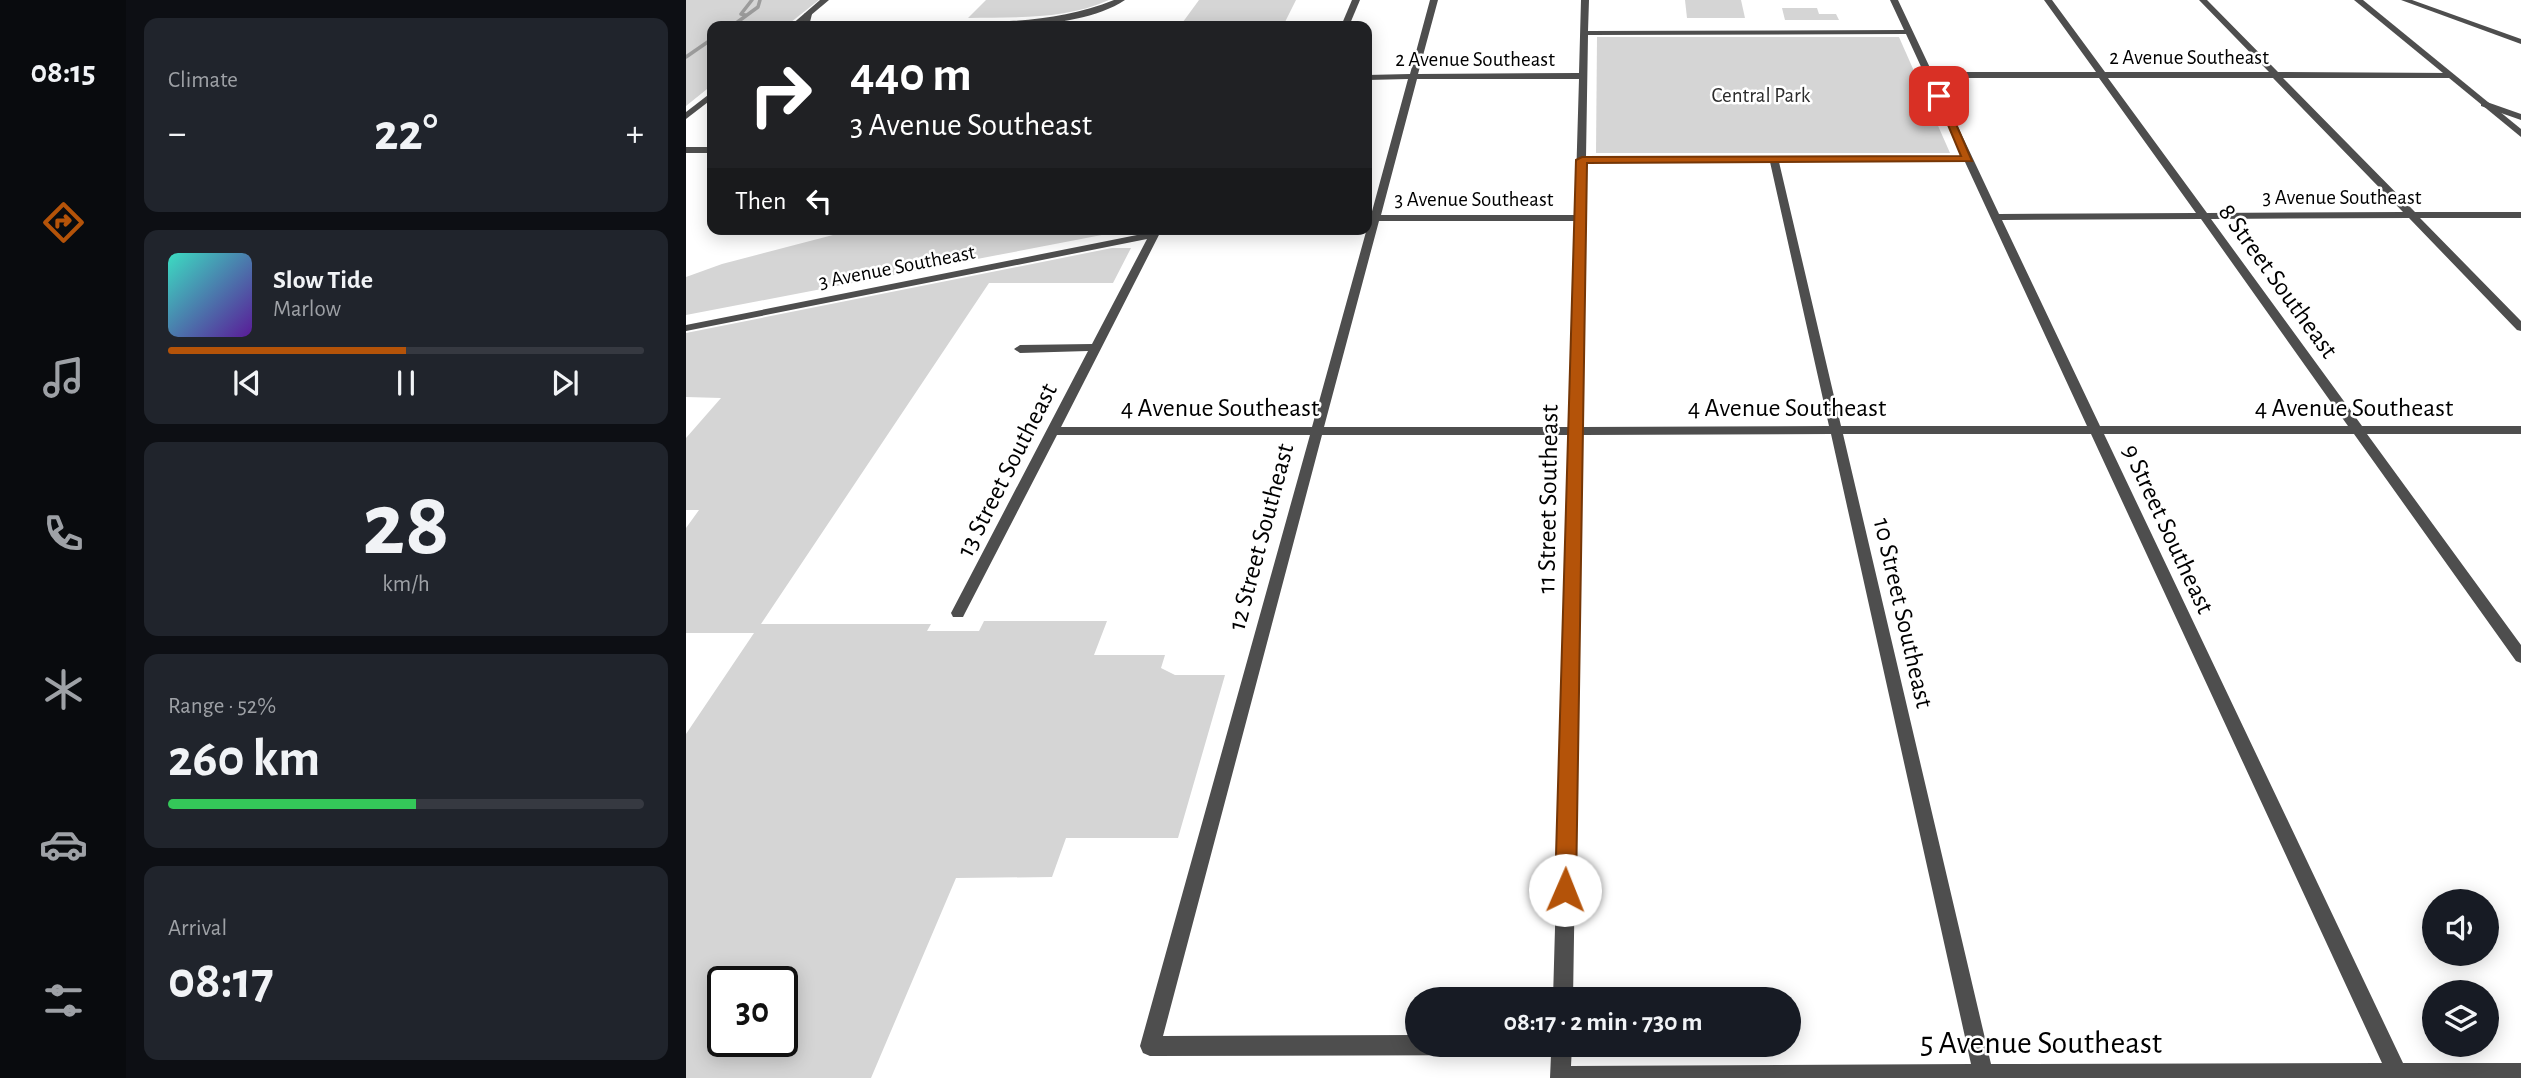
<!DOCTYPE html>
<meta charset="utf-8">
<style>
:root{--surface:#171b24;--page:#20242c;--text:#f1f3f6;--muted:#9ea1a6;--line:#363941;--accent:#b45309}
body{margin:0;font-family:"Alegreya Sans",sans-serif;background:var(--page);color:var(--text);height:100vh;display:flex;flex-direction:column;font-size:26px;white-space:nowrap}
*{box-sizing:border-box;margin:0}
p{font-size:23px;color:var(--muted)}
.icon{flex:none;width:38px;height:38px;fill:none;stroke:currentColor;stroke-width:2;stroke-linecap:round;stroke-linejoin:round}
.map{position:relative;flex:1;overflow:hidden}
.drawer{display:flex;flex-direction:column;gap:18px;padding:18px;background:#0d0f14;width:560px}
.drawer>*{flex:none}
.top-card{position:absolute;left:21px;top:21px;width:665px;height:214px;border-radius:14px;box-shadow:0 4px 18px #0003;background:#202124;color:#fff;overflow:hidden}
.fabs{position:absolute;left:1736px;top:889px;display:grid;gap:14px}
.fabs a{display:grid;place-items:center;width:77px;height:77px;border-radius:50%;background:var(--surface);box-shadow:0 4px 18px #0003;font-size:35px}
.speed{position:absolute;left:21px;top:966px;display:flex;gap:14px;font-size:35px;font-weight:700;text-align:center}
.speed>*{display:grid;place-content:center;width:91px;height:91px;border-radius:50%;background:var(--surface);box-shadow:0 4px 18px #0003;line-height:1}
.speed .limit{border:4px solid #111;border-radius:10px;background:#fff;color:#111}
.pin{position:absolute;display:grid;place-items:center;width:60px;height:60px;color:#fff;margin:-30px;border-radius:14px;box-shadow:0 4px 10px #0006}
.me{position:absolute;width:77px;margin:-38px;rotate:1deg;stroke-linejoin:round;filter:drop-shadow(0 0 5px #0008)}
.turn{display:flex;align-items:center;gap:24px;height:147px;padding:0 28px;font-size:32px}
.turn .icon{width:91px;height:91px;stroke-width:2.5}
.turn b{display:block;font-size:49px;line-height:60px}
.then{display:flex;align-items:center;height:66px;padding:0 28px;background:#0003;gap:14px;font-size:26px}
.big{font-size:52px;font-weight:600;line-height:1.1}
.drawer .widget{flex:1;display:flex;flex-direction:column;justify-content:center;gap:10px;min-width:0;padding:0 24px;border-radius:14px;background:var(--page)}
.drawer .dial{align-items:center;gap:0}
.dial b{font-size:91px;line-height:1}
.song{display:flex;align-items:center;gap:21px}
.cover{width:84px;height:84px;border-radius:10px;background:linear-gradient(135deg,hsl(170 70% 55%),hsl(270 70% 35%))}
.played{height:7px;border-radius:4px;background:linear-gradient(90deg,var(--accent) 50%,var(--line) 50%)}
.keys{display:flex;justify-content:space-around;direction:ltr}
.heat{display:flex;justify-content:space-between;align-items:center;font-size:38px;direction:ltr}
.charge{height:10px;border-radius:5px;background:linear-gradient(90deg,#34c759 52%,var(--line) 0)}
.trip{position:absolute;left:719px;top:987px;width:396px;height:70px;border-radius:35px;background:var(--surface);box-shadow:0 4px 18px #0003;font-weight:600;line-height:70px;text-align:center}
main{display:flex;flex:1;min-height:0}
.tabs{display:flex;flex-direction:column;width:126px;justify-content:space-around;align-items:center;background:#090b0e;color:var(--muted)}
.tabs .icon{width:49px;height:49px}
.tabs .on{color:var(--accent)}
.tabs b{font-size:32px;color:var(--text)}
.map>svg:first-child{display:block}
</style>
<main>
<nav class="tabs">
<b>08:15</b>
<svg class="icon on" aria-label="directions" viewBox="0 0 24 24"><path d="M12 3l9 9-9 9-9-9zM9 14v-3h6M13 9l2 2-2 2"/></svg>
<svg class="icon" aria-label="music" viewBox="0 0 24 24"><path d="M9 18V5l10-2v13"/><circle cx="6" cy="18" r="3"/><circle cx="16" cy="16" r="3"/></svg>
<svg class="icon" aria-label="phone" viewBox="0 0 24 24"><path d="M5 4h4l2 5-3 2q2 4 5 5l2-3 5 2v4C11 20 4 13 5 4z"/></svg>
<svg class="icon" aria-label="climate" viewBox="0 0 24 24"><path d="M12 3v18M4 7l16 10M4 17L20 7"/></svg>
<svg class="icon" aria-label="car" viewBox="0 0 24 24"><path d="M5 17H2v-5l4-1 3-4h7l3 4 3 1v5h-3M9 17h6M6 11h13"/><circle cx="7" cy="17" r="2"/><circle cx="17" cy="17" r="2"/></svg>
<svg class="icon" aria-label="filters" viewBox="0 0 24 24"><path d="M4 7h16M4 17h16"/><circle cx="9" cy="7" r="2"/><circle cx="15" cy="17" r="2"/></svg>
</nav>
<section class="drawer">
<div class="widget"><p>Climate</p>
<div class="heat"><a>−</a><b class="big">22°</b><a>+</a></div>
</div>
<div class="widget">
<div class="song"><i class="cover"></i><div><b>Slow Tide</b><p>Marlow</p></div></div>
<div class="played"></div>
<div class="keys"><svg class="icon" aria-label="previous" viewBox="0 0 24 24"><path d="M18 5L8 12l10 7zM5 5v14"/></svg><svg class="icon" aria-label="pause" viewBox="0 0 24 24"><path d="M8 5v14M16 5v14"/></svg><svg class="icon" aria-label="next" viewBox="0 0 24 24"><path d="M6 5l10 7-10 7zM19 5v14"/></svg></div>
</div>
<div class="widget dial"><b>28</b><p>km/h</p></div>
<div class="widget"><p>Range · 52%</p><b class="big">260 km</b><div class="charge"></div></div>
<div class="widget"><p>Arrival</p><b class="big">08:17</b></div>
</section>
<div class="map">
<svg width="1835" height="1078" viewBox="0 0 1835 1078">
<rect width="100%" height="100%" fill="#fff"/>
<g fill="#d5d5d5" fill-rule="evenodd">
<path d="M0,0H133L100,26H26V85L0,106Z"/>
<path d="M300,0H423C379,20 329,17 282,18Z"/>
<path d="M513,0H610L597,26H494Z"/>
<path d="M999,0H1055L1059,18H1001Z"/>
<path d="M1096,8H1131L1133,14H1150L1153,20H1099Z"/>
<path d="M911,37H1213L1264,153H910Z"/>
<path d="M170,229H447L0,315V277L36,264Z"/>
<path d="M426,248H445L427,283H303L75,624H245L241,631H293L298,621H421L408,655H479L475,668L489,675H539L492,838H380L366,877L270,878L185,1078H0V734L68,633H0V528L13,510H0V438L35,398L0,397V333ZM37,982H96V1041H37Z"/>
</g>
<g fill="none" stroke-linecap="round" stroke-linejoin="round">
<g stroke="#9c9c9c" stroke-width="3.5">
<path d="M59,15L55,14L66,0"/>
<path d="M46,26L72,7L74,0"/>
<path d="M0,57L26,39"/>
</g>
<g fill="#4e4e4e" fill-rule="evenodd">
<path d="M134,0H143L112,26H104Z"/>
<path d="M666,0H674L663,26H655Z"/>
<path d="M744,0H752L732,74L893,73L895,0H903L902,31L1218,30L1204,0H1212L1246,72H1410L1358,0H1366L1419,72H1583L1513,0H1521L1592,72L1766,73V77L1763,78H1597L1729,212H1835V218H1734L1835,321V331L1831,330L1723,218L1525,219L1676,426H1835V434H1681L1835,645V663L1830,661L1668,434H1418L1717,1063H1835V1078H864L865,1055L464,1056L457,1053L454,1046L624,435H371L279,613L277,617H267L265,613L402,351L334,353L328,349L334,345L406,344L461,239L0,331V325L451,235L466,229H476L375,427H626L683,221H681V215H685L722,79L681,80V75L724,74ZM1220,34L1276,156L900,157L902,35ZM1249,78H1413L1510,213L1313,214ZM1422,78H1587L1717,212L1521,213ZM731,79H893L889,215H695ZM1084,162L1143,426L896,427L900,163ZM1093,162H1279L1401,426H1155ZM1515,219L1662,426H1414L1316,220ZM693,221H889L883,427H638ZM1145,434L1285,1064L885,1066L886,1045H732V1035L477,1036L636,435H883L867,999H887L896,435ZM1157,434H1405L1696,1063L1305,1064Z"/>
<path d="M1715,0H1726L1835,39V44Z"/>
<path d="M1798,101L1835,114V120L1795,106V102Z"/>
<rect x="0" y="147" width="26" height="6"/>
</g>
<g fill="#4e4e4e" fill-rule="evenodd">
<path d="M428,0H439C388,34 287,25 227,25C202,25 177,27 152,26L156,24C246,16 342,35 428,0Z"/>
<path d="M1668,0H1677L1835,129V137Z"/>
<path d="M122,12L126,14L124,22L135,26L117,25L118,14Z"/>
<path d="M26,92V99L0,119V112Z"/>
</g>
</g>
<path fill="#b45309" stroke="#753606" stroke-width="2" d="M1249,94L1258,96L1286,161L901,163L890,890L887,896L879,899L872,896L869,890L890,160L896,157L1275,156Z"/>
<g text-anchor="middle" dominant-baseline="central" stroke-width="5" stroke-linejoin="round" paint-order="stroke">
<g font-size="21" fill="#000" stroke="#fff">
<text x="1503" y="57">2 Avenue Southeast</text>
<text x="789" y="59">2 Avenue Southeast</text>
<text x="1656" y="197">3 Avenue Southeast</text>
<text x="788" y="199">3 Avenue Southeast</text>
<text transform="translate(211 267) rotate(-11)">3 Avenue Southeast</text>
</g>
<g font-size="21" fill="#2c2c2c" stroke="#fff">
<text x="1075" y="95">Central Park</text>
</g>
<g font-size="26" fill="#000" stroke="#fff">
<text transform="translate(1592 281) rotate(54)">8 Street Southeast</text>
<text x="534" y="408">4 Avenue Southeast</text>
<text x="1101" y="408">4 Avenue Southeast</text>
<text x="1668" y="408">4 Avenue Southeast</text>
<text transform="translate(321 470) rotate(-63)">13 Street Southeast</text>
<text transform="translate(862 499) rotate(-89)">11 Street Southeast</text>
<text transform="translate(1482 529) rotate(65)">9 Street Southeast</text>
<text transform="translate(575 537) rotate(-75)">12 Street Southeast</text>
<text transform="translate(1217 613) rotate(77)">10 Street Southeast</text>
</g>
<g font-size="32" fill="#000" stroke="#fff">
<text x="1355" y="1043">5 Avenue Southeast</text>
</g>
</g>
</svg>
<div class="fabs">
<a><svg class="icon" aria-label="sound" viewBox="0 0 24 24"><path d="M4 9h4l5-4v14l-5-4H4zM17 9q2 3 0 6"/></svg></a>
<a><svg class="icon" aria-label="layers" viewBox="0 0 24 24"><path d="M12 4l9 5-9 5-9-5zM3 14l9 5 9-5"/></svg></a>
</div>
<div class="speed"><div class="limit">30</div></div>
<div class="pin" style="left:1253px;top:96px;background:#d93025"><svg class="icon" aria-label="arrive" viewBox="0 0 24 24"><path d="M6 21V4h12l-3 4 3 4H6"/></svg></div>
<svg class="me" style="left:879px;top:890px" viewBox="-20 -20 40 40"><circle r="19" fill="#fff"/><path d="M0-13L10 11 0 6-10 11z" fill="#b45309"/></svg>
<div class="trip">08:17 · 2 min · 730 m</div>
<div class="top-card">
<div class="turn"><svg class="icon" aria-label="right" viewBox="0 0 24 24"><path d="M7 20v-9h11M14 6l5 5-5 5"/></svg><div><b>440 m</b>3 Avenue Southeast</div></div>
<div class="then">Then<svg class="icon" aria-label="left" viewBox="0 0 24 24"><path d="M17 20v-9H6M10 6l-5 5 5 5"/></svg></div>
</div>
</div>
</main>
